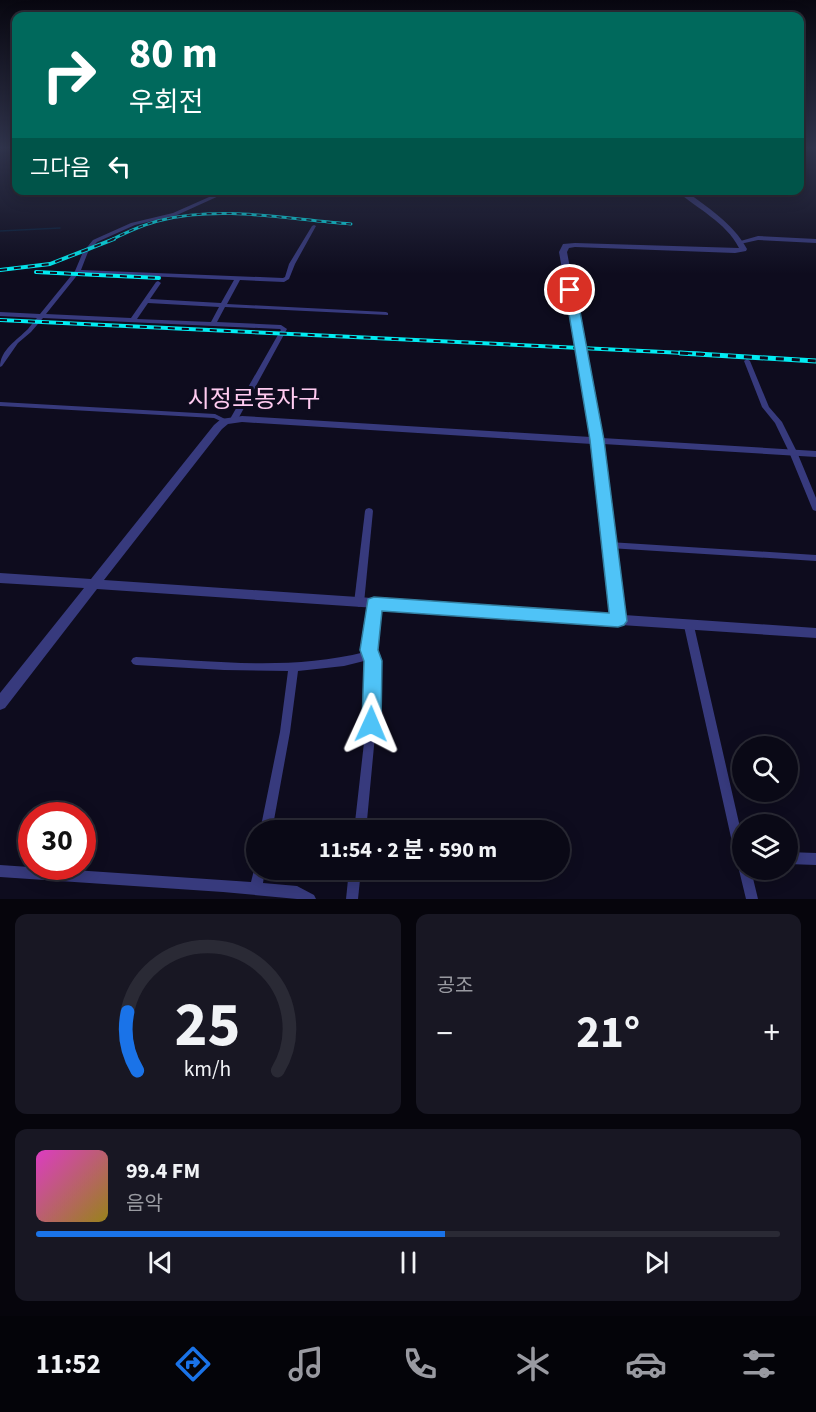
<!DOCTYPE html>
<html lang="ko">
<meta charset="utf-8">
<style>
:root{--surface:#0a0916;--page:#181723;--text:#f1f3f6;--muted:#999aa1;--line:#2a2a35;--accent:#1a73e8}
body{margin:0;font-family:"Source Sans 3","Noto Sans KR",sans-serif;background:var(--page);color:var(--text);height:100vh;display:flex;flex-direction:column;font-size:22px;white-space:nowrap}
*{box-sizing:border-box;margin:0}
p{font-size:20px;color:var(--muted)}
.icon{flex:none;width:33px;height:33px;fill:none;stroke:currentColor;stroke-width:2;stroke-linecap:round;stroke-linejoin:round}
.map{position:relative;height:899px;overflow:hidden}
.panel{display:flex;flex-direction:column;gap:15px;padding:15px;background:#06050c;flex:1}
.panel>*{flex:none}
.hud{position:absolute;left:12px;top:12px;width:792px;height:183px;border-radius:12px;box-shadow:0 3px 15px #0003,0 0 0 2px var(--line);background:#00695c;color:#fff;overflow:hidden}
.tools{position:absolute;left:732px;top:736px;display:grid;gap:12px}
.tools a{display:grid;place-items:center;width:66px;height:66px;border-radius:50%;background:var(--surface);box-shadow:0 3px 15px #0003,0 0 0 2px var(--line);font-size:30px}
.speed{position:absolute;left:18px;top:802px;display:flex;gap:12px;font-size:30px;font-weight:700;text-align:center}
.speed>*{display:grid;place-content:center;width:78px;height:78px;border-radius:50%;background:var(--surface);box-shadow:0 3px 15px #0003,0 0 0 2px var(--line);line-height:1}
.speed .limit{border:9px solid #d22;background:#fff;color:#111}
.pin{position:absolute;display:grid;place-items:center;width:51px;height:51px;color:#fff;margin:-26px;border:3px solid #fff;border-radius:50%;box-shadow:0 2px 6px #0007}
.me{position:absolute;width:66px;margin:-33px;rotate:1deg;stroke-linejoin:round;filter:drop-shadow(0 0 4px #0008)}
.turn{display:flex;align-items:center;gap:21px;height:126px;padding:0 18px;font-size:27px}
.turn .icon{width:78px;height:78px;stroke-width:2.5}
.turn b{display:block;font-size:42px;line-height:51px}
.then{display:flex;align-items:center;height:57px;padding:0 18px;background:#0003;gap:12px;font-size:22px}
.big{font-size:45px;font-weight:700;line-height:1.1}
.panel .tile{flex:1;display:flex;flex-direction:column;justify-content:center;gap:9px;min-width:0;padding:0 21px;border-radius:12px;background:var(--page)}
.panel .dial{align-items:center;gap:0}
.dial svg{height:156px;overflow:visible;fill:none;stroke:var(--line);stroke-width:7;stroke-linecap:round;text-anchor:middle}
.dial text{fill:var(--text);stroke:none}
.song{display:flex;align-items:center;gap:18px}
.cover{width:72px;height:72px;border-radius:9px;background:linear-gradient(135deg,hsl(310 70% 55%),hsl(50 70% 35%))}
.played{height:6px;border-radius:3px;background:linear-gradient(90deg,var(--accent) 55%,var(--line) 55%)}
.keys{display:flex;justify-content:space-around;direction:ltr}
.heat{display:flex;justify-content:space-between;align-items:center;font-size:33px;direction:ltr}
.panel .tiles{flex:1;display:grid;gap:15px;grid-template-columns:1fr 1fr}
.tile:last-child{grid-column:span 2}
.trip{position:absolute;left:246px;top:820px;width:324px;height:60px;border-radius:30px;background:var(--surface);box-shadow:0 3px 15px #0003,0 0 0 2px var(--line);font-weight:700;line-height:60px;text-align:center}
.dock{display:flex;height:96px;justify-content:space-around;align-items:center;background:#040409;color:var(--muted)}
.dock .icon{width:42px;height:42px}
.dock .current{color:var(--accent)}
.dock b{font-size:27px;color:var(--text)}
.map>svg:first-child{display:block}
</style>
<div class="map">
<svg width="816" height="899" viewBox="0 0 816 899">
<rect width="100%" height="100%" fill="#0e0c1e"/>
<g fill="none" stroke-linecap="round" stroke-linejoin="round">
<path stroke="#091f3a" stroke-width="1.5" d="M0,231L60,228"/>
<g fill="#373a7d" fill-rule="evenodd">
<path d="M225,190H232L177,215L135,225L97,242L88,252L81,270L283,278L285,277L289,264L312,226L314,225L316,226L295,264L289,279L284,282L240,280L227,304L386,312L388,313V315L225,307L217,322L281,325L287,329L238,419L234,421L230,419L279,333L281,330L280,329L43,318L31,332L18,343L2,366L0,367C0,350 17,340 28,329C31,325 34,321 37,318L0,316V312L40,314L75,271L83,252L93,240L131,223L173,213ZM79,273L234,280L221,303L150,299L161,283L158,281L156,282L131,318L46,314ZM148,303L219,307L211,322L137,319Z"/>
<path d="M758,236L816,239V243L758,240L740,244L737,242Z"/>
<path d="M747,359L750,361L769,407L782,422L797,452L816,498V511L813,510L812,508L789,452L775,423L762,407L744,361Z"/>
<path d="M0,402L215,414L229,421L225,423L214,418L0,406Z"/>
<path d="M369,508L372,509L373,511L364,603L362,605L359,607L356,605L354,603L365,511L366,509Z"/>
<path d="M609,542L816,555V561L609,548L606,547L605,545L606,543Z"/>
<path d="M374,600L377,602L379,604L374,650L378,661L376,725L366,831H354L366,725L368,660L344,666L298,671L290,732L272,831H260L280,732L288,671L224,670L136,665L133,664L131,661L133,658L136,657C212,661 290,671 365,652L364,650L369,604L371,602Z"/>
<path d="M689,622L692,623L694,626L742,836V870H751L758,899H746L739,870L741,866L738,864L736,860L684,626L686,623Z"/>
<path d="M788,852L816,853V865L788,864Z"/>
<path d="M0,865L251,882L255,866L256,865V870H265L263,883L297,886L314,895L316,899H297L223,892L0,877Z"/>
<path d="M349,870H361L358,899H346Z"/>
</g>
<path fill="#373a7d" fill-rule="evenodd" d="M676,190H684C707,207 733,223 747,249L746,251L735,253L575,247L569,248L567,252L602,438L816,451V457L603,444L624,615L816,628V638L621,625L618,626L613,624L97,589L5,708L0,710V693L84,588L0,583V573L91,579L214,425L221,419L242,416L591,437L559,252L563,244L575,243L739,248C726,222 697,209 676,190ZM242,422L592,444L611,614L104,580L222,429L228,424Z"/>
<defs>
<path id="rail-far2" d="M111,240C127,232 144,224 162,220C223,205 290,220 351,224"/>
<g id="rail-far1">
<path d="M0,270L50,264L114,239"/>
<path d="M36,272L159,278"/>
<path d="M0,320L705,354"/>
</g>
<path id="rail" d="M680,353L816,361"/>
</defs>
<use href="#rail-far2" stroke="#02ecf2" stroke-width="3"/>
<use href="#rail-far1" stroke="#02ecf2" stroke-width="4"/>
<use href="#rail" stroke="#02ecf2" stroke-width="5"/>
<use href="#rail-far2" stroke="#0e0c1e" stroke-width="1.5" stroke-dasharray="5" stroke-linecap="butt"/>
<use href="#rail-far1" stroke="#0e0c1e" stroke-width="2" stroke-dasharray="7" stroke-linecap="butt"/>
<use href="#rail" stroke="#0e0c1e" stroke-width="3" stroke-dasharray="8" stroke-linecap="butt"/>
</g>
<linearGradient id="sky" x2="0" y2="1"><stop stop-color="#080710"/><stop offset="0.54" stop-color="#30344c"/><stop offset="1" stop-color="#30344c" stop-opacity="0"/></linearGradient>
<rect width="816" height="274" fill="url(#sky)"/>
<path fill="#4fc3f7" stroke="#337fa1" stroke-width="1.5" d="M570,287L576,290L604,440L627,621L624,625L618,627L382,611L378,650L382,661L381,724L378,730L371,733L364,730L362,724L364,661L360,650L368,599L374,597L609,613L590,440L565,290Z"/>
<g text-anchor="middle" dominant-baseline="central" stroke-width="6" stroke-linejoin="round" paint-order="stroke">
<g font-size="24" fill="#ffcbf0" stroke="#0e0c1e">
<text x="254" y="399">시정로동자구</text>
</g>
</g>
</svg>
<div class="tools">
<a><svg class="icon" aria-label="search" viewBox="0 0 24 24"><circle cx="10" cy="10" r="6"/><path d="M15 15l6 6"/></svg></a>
<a><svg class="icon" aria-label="layers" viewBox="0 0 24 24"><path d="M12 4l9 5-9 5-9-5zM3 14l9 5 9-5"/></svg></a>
</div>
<div class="speed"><div class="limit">30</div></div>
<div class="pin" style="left:570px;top:290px;background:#d93025"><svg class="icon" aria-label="arrive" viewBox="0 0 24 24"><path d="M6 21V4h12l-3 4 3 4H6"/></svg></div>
<svg class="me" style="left:371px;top:724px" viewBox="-20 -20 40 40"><path d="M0-17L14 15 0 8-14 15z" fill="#4fc3f7" stroke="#fff" stroke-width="4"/></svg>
<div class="trip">11:54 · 2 분 · 590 m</div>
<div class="hud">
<div class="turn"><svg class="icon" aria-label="right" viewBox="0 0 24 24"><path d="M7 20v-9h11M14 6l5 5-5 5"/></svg><div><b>80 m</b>우회전</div></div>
<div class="then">그다음<svg class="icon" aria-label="left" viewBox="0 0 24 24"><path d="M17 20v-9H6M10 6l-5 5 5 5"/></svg></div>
</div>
</div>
<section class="panel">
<div class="tiles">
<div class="tile dial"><svg viewBox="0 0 100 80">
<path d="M14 69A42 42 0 1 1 86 69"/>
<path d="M14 69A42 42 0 0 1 9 39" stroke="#1a73e8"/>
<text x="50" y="56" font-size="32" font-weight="700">25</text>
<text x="50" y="72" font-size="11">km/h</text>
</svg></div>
<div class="tile"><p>공조</p>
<div class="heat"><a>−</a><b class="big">21°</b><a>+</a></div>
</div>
<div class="tile">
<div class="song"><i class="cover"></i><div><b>99.4 FM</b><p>음악</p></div></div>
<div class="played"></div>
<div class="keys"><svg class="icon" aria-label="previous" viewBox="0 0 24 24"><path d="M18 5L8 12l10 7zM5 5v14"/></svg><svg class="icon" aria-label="pause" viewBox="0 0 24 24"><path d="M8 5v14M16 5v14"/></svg><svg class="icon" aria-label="next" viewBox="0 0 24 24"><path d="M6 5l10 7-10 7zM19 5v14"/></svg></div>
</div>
</div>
</section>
<nav class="dock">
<b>11:52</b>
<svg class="icon current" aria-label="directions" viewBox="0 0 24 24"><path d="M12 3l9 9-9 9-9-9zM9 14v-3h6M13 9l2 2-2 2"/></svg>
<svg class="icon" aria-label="music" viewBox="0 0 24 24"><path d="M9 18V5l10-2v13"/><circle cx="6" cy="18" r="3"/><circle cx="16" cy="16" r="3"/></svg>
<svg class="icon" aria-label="phone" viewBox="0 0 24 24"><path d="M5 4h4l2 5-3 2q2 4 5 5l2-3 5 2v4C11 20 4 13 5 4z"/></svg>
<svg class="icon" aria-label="climate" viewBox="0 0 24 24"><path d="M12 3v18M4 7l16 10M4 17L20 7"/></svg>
<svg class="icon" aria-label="car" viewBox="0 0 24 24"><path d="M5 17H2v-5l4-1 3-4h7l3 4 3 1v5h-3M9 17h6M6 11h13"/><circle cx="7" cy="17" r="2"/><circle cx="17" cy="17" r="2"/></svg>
<svg class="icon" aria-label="filters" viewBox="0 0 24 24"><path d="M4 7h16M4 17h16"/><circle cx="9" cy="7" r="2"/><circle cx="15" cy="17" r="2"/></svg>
</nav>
